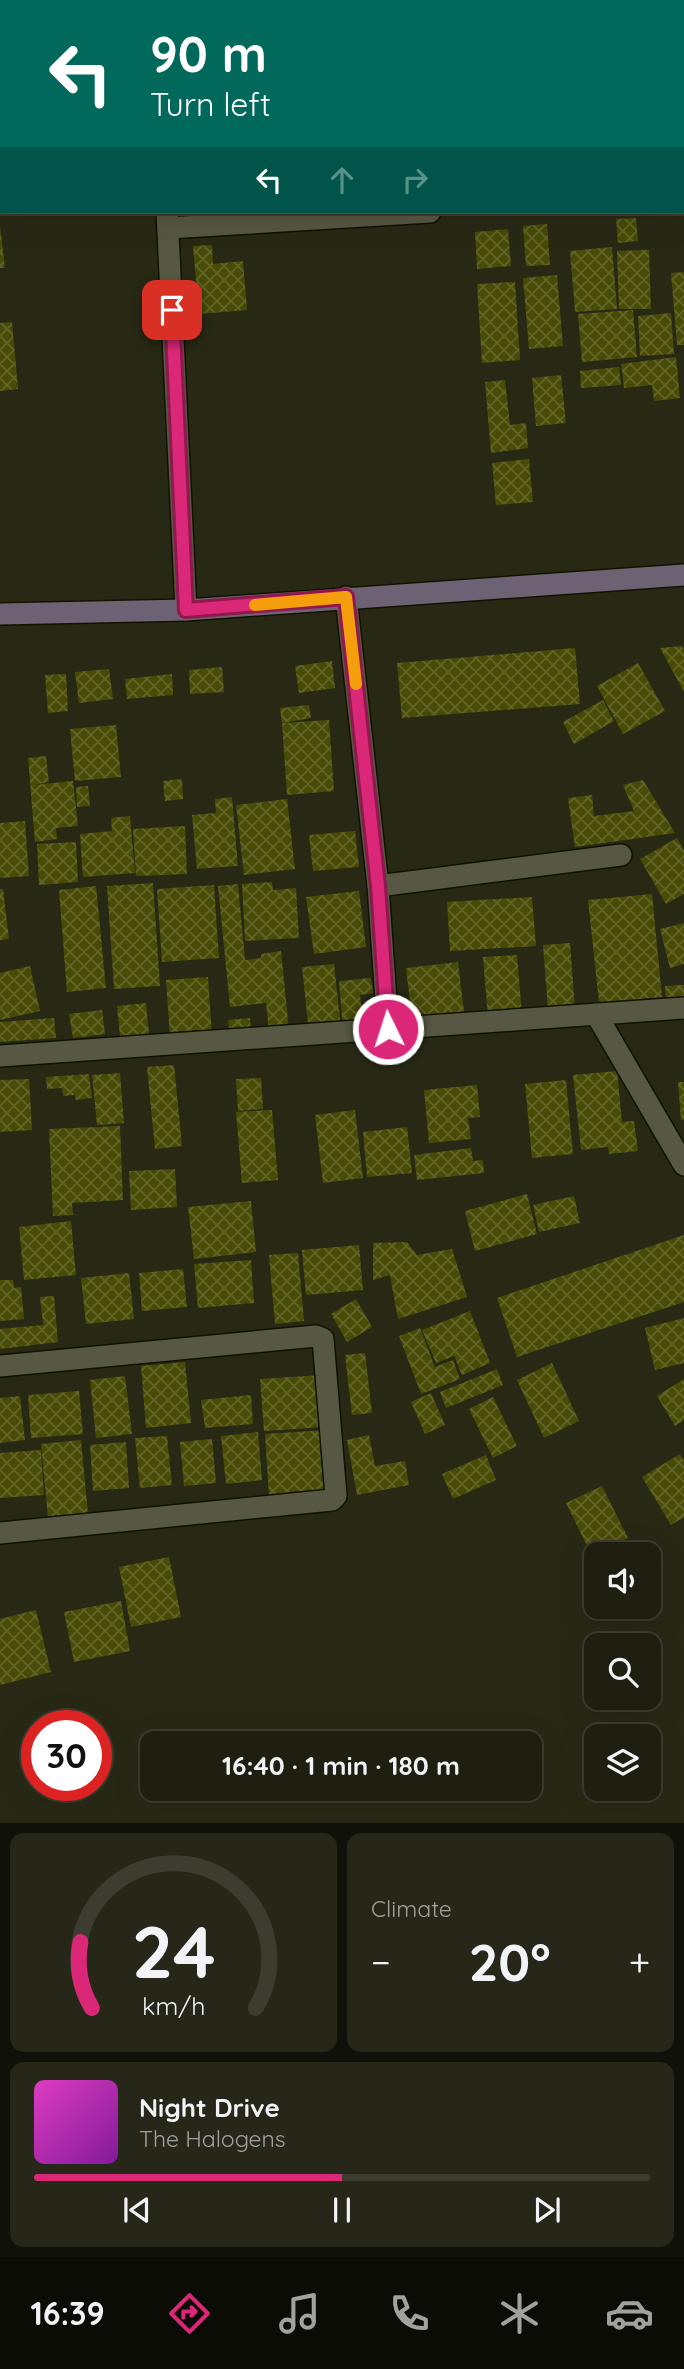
<!DOCTYPE html>
<meta charset="utf-8">
<style>
:root{--surface:#1e1f10;--page:#262719;--text:#f1f3f6;--muted:#a1a29f;--line:#3c3d30;--accent:#db2777}
body{margin:0;font-family:Quicksand,sans-serif;background:var(--page);color:var(--text);height:100vh;display:flex;flex-direction:column;font-size:26px;white-space:nowrap}
*{box-sizing:border-box;margin:0}
p{font-size:23px;color:var(--muted)}
.icon{flex:none;width:38px;height:38px;fill:none;stroke:currentColor;stroke-width:2;stroke-linecap:round;stroke-linejoin:round}
.map{position:relative;height:1823px;overflow:hidden}
.side{display:flex;flex-direction:column;gap:10px;padding:10px;background:#101109;flex:1}
.side>*{flex:none}
.top-card{position:absolute;left:0px;top:0px;width:684px;height:214px;box-shadow:0 7px 28px #0002,0 0 0 2px var(--line);background:#00695c;color:#fff;overflow:hidden}
.controls{position:absolute;left:584px;top:1542px;display:grid;gap:14px}
.controls a{display:grid;place-items:center;width:77px;height:77px;border-radius:14px;background:var(--surface);box-shadow:0 7px 28px #0002,0 0 0 2px var(--line);font-size:35px}
.speed{position:absolute;left:21px;top:1710px;display:flex;gap:14px;font-size:35px;font-weight:700;text-align:center}
.speed>*{display:grid;place-content:center;width:91px;height:91px;border-radius:50%;background:var(--surface);box-shadow:0 7px 28px #0002,0 0 0 2px var(--line);line-height:1}
.speed .limit{border:10px solid #d22;background:#fff;color:#111}
.pin{position:absolute;display:grid;place-items:center;width:60px;height:60px;color:#fff;margin:-30px;border-radius:14px;box-shadow:0 4px 10px #0006}
.me{position:absolute;width:77px;margin:-38px;rotate:356deg;stroke-linejoin:round;filter:drop-shadow(0 0 5px #0008)}
.turn{display:flex;align-items:center;gap:24px;height:147px;padding:0 35px;font-size:32px}
.turn .icon{width:91px;height:91px;stroke-width:2.5}
.turn b{display:block;font-size:49px;line-height:60px}
.lanes{display:flex;align-items:center;height:66px;padding:0 35px;background:#0003;justify-content:center;gap:35px;direction:ltr}
.lanes .off{opacity:.35}
.big{font-size:52px;font-weight:700;line-height:1.1}
.side .card{flex:1;display:flex;flex-direction:column;justify-content:center;gap:10px;min-width:0;padding:0 24px;border-radius:14px;background:var(--page)}
.side .dial{align-items:center;gap:0}
.dial svg{height:182px;overflow:visible;fill:none;stroke:var(--line);stroke-width:7;stroke-linecap:round;text-anchor:middle}
.dial text{fill:var(--text);stroke:none}
.song{display:flex;align-items:center;gap:21px}
.cover{width:84px;height:84px;border-radius:10px;background:linear-gradient(135deg,hsl(310 70% 55%),hsl(290 70% 35%))}
.played{height:7px;border-radius:4px;background:linear-gradient(90deg,var(--accent) 50%,var(--line) 50%)}
.keys{display:flex;justify-content:space-around;direction:ltr}
.heat{display:flex;justify-content:space-between;align-items:center;font-size:38px;direction:ltr}
.side .tiles{flex:1;display:grid;gap:10px;grid-template-columns:1fr 1fr}
.card:last-child{grid-column:span 2}
.trip{position:absolute;left:140px;top:1731px;width:402px;height:70px;border-radius:14px;background:var(--surface);box-shadow:0 7px 28px #0002,0 0 0 2px var(--line);font-weight:700;line-height:70px;text-align:center}
.dock{display:flex;height:112px;justify-content:space-around;align-items:center;background:#0c0c06;color:var(--muted)}
.dock .icon{width:49px;height:49px}
.dock .current{color:var(--accent)}
.dock b{font-size:32px;color:var(--text)}
.map>svg:first-child{display:block}
</style>
<div class="map">
<svg width="684" height="1823" viewBox="0 0 684 1823">
<defs>
<pattern id="building-cross-hatch" width="8" height="8" patternUnits="userSpaceOnUse" patternTransform="scale(1.75)"><rect width="8" height="8" fill="#484b05"/><path d="M0 0l8 8M0 8l8-8" fill="none" stroke="#626428"/></pattern>
</defs>
<rect width="100%" height="100%" fill="#282915"/>
<g fill="url(#building-cross-hatch)">
<path d="M636,218L638,241L618,243L616,219Z"/>
<path d="M547,224L550,265L526,266L523,226Z"/>
<path d="M0,226L5,268H0Z"/>
<path d="M508,229L511,266L477,269L475,232Z"/>
<path d="M212,245L213,264L243,261L247,310L199,314L193,246Z"/>
<path d="M612,247L617,309L575,312L570,251Z"/>
<path d="M649,250L651,309H619L617,251Z"/>
<path d="M684,272V345H677L671,273Z"/>
<path d="M557,275L563,346L529,349L523,278Z"/>
<path d="M515,282L520,360L482,363L477,284Z"/>
<path d="M633,310L637,357L582,362L578,314Z"/>
<path d="M671,313L674,354L640,356L638,316Z"/>
<path d="M12,322L18,389L0,391V323Z"/>
<path d="M676,357L680,398L654,401L652,385L624,388L621,364Z"/>
<path d="M619,367L621,385L581,388L580,371Z"/>
<path d="M561,375L566,423L536,426L532,378Z"/>
<path d="M505,380L510,425L526,423L528,448L491,453L485,382Z"/>
<path d="M529,459L533,502L496,505L492,463Z"/>
<path d="M682,646L684,650V692L660,648Z"/>
<path d="M575,648L580,704L402,718L397,663Z"/>
<path d="M332,661L335,688L299,693L295,666Z"/>
<path d="M638,663L665,711L623,734L597,686Z"/>
<path d="M222,667L224,692L190,694L189,670Z"/>
<path d="M109,669L113,699L79,703L75,672Z"/>
<path d="M66,674L68,711L48,713L45,675Z"/>
<path d="M172,674L173,695L127,699L125,679Z"/>
<path d="M603,700L614,721L574,744L563,722Z"/>
<path d="M309,705L311,718L282,723L280,708Z"/>
<path d="M329,720L334,791L287,795L282,723Z"/>
<path d="M116,725L121,777L75,781L70,729Z"/>
<path d="M46,756L49,782L33,785L73,781L78,826L56,828L57,839L35,842L28,758Z"/>
<path d="M182,779L183,799L165,801L163,781Z"/>
<path d="M643,780L675,833L575,847L568,798L592,795L594,816L634,811L623,785Z"/>
<path d="M88,786L90,806L77,807L76,787Z"/>
<path d="M232,797L238,866L197,869L192,815L216,813L215,799Z"/>
<path d="M287,799L295,869L244,875L236,805Z"/>
<path d="M130,816L135,873L83,877L80,834L112,831L111,818Z"/>
<path d="M25,821L29,876L0,878V823Z"/>
<path d="M185,826L187,874L136,876L133,829Z"/>
<path d="M355,831L359,867L313,871L309,835Z"/>
<path d="M677,838L684,851V894L666,904L640,859Z"/>
<path d="M76,842L78,882L39,885L37,844Z"/>
<path d="M272,882L273,890L296,888L299,938L245,941L242,884Z"/>
<path d="M153,883L160,986L114,989L107,886Z"/>
<path d="M238,884L245,960L261,958V954L281,951L289,1030L269,1032L266,1003L230,1007L218,886Z"/>
<path d="M214,885L219,958L162,962L157,889Z"/>
<path d="M96,886L106,988L67,992L59,890Z"/>
<path d="M0,889H3L9,939L0,940Z"/>
<path d="M359,891L366,947L314,954L306,897Z"/>
<path d="M652,894L662,997L599,1003L588,900Z"/>
<path d="M532,897L536,946L450,951L447,902Z"/>
<path d="M684,923V964L670,968L660,929Z"/>
<path d="M570,943L575,1009L548,1011L543,945Z"/>
<path d="M517,955L522,1015L488,1018L483,957Z"/>
<path d="M458,962L464,1012L412,1018L406,968Z"/>
<path d="M334,964L341,1029L309,1033L302,967Z"/>
<path d="M30,966L40,1011L0,1020V973Z"/>
<path d="M208,977L212,1035L170,1038L166,980Z"/>
<path d="M371,978L373,993L360,995L364,1027L343,1029L339,981Z"/>
<path d="M684,985V1002L666,1003L665,986Z"/>
<path d="M146,1003L149,1034L120,1037L117,1006Z"/>
<path d="M102,1010L105,1034L73,1038L69,1014Z"/>
<path d="M54,1018L56,1038L0,1042V1022Z"/>
<path d="M250,1018L251,1033L230,1035L228,1020Z"/>
<path d="M174,1065L182,1146L155,1149L147,1067Z"/>
<path d="M617,1071L622,1122L634,1121L638,1151L609,1154L608,1147L581,1150L573,1075Z"/>
<path d="M120,1073L124,1123L97,1125L92,1075Z"/>
<path d="M89,1074L92,1098L76,1100L75,1095L63,1096L62,1088L47,1089L46,1077Z"/>
<path d="M261,1078L263,1109L238,1111L236,1079Z"/>
<path d="M29,1079L32,1130L0,1132V1080Z"/>
<path d="M566,1080L573,1154L532,1158L525,1084Z"/>
<path d="M678,1082H684V1120H681Z"/>
<path d="M477,1085L480,1117L468,1118L471,1139L429,1143L424,1090Z"/>
<path d="M272,1110L278,1180L242,1183L236,1112Z"/>
<path d="M355,1110L363,1178L323,1183L315,1115Z"/>
<path d="M120,1126L123,1200L72,1203L73,1215L53,1216L49,1129Z"/>
<path d="M407,1127L412,1173L367,1177L363,1132Z"/>
<path d="M471,1148L473,1161L483,1160L484,1173L417,1180L414,1155Z"/>
<path d="M175,1169L177,1207L131,1210L129,1171Z"/>
<path d="M527,1194L537,1234L475,1251L465,1211Z"/>
<path d="M574,1196L580,1223L539,1232L533,1205Z"/>
<path d="M251,1201L256,1252L194,1259L188,1207Z"/>
<path d="M71,1221L76,1275L24,1280L19,1227Z"/>
<path d="M684,1235V1302L517,1357L497,1298Z"/>
<path d="M407,1242L417,1255L452,1249L467,1297L398,1319L390,1275L373,1280V1243Z"/>
<path d="M359,1245L363,1290L306,1295L302,1250Z"/>
<path d="M298,1253L304,1321L275,1324L269,1255Z"/>
<path d="M251,1260L254,1303L198,1308L194,1264Z"/>
<path d="M183,1269L187,1307L142,1311L139,1273Z"/>
<path d="M129,1273L134,1319L86,1324L81,1278Z"/>
<path d="M0,1280H13L14,1288L21,1287L24,1319L0,1321Z"/>
<path d="M54,1296L58,1342L0,1349V1329L43,1325L40,1297Z"/>
<path d="M356,1299L372,1327L347,1342L331,1314Z"/>
<path d="M470,1311L490,1363L462,1375L454,1356L436,1363L422,1330Z"/>
<path d="M684,1318V1363L655,1370L645,1328Z"/>
<path d="M420,1328L435,1367L453,1360L460,1379L421,1394L399,1336Z"/>
<path d="M365,1353L372,1413L352,1415L345,1355Z"/>
<path d="M185,1362L191,1423L146,1428L141,1366Z"/>
<path d="M552,1363L579,1421L544,1438L517,1380Z"/>
<path d="M497,1369L503,1385L446,1408L440,1392Z"/>
<path d="M322,1375L326,1427L264,1431L260,1379Z"/>
<path d="M125,1376L132,1434L96,1438L90,1380Z"/>
<path d="M684,1379V1420L675,1426L657,1396Z"/>
<path d="M79,1391L83,1434L31,1438L28,1395Z"/>
<path d="M431,1393L445,1425L425,1434L411,1402Z"/>
<path d="M251,1395L253,1424L205,1428L201,1400Z"/>
<path d="M20,1396L25,1440L0,1443V1398Z"/>
<path d="M493,1397L517,1446L493,1458L469,1409Z"/>
<path d="M326,1430L330,1492L269,1496L265,1434Z"/>
<path d="M258,1432L262,1480L226,1484L221,1436Z"/>
<path d="M369,1435L375,1466L405,1461L409,1485L357,1495L347,1440Z"/>
<path d="M167,1436L172,1485L140,1488L135,1438Z"/>
<path d="M212,1439L216,1483L184,1486L180,1442Z"/>
<path d="M81,1440L88,1514L48,1518L41,1444Z"/>
<path d="M126,1442L129,1488L93,1491L90,1445Z"/>
<path d="M41,1450L44,1495L0,1498V1453Z"/>
<path d="M680,1454L684,1461V1517L671,1525L642,1477Z"/>
<path d="M486,1455L496,1480L453,1499L442,1474Z"/>
<path d="M602,1486L628,1538L592,1556L566,1503Z"/>
<path d="M169,1557L181,1617L131,1627L119,1567Z"/>
<path d="M121,1601L130,1651L74,1662L64,1612Z"/>
<path d="M36,1610L51,1672L0,1685V1619Z"/>
</g>
<g fill="none" stroke-linecap="round" stroke-linejoin="round">
<defs>
<g id="street">
<path d="M155,0V2"/>
<path d="M593,0V2"/>
<path d="M682,196H684"/>
<path d="M167,212L186,610"/>
<path d="M168,228L430,212"/>
<path d="M346,597L378,886L388,1029"/>
<path d="M378,886L621,855"/>
<path d="M596,1014L684,1165"/>
<path d="M0,1056L684,1008"/>
<path d="M0,1366L316,1336L323,1339L336,1496L332,1500L0,1533"/>
</g>
<path id="secondary" d="M0,614L186,610L684,575"/>
</defs>
<use href="#street" stroke="#111202" stroke-width="24"/>
<use href="#secondary" stroke="#111202" stroke-width="24"/>
<use href="#street" stroke="#565843" stroke-width="21"/>
<use href="#secondary" stroke="#6d6274" stroke-width="21"/>
</g>
<g fill="none" stroke-linecap="round" stroke-linejoin="round">
<defs>
<path id="route" d="M172,310L186,610L346,597L378,886L388,1029"/>
</defs>
<use href="#route" stroke="#8e194d" stroke-width="18"/>
<use href="#route" stroke="#db2777" stroke-width="12"/>
<path stroke="#f59e0b" stroke-width="12" d="M255,605L346,597L356,684"/>
</g>
</svg>
<div class="controls">
<a><svg class="icon" aria-label="sound" viewBox="0 0 24 24"><path d="M4 9h4l5-4v14l-5-4H4zM17 9q2 3 0 6"/></svg></a>
<a><svg class="icon" aria-label="search" viewBox="0 0 24 24"><circle cx="10" cy="10" r="6"/><path d="M15 15l6 6"/></svg></a>
<a><svg class="icon" aria-label="layers" viewBox="0 0 24 24"><path d="M12 4l9 5-9 5-9-5zM3 14l9 5 9-5"/></svg></a>
</div>
<div class="speed"><div class="limit">30</div></div>
<div class="pin" style="left:172px;top:310px;background:#d93025"><svg class="icon" aria-label="arrive" viewBox="0 0 24 24"><path d="M6 21V4h12l-3 4 3 4H6"/></svg></div>
<svg class="me" style="left:388px;top:1029px" viewBox="-20 -20 40 40"><circle r="17" fill="#db2777" stroke="#fff" stroke-width="3"/><path d="M0-11L8 9 0 5-8 9z" fill="#fff"/></svg>
<div class="trip">16:40 · 1 min · 180 m</div>
<div class="top-card">
<div class="turn"><svg class="icon" aria-label="left" viewBox="0 0 24 24"><path d="M17 20v-9H6M10 6l-5 5 5 5"/></svg><div><b>90 m</b>Turn left</div></div>
<div class="lanes"><svg class="icon" aria-label="left" viewBox="0 0 24 24"><path d="M17 20v-9H6M10 6l-5 5 5 5"/></svg><svg class="icon off" aria-label="ahead" viewBox="0 0 24 24"><path d="M12 20V5M6 11l6-6 6 6"/></svg><svg class="icon off" aria-label="right" viewBox="0 0 24 24"><path d="M7 20v-9h11M14 6l5 5-5 5"/></svg></div>
</div>
</div>
<section class="side">
<div class="tiles">
<div class="card dial"><svg viewBox="0 0 100 80">
<path d="M14 69A42 42 0 1 1 86 69"/>
<path d="M14 69A42 42 0 0 1 9 40" stroke="#db2777"/>
<text x="50" y="56" font-size="32" font-weight="700">24</text>
<text x="50" y="72" font-size="11">km/h</text>
</svg></div>
<div class="card"><p>Climate</p>
<div class="heat"><a>−</a><b class="big">20°</b><a>+</a></div>
</div>
<div class="card">
<div class="song"><i class="cover"></i><div><b>Night Drive</b><p>The Halogens</p></div></div>
<div class="played"></div>
<div class="keys"><svg class="icon" aria-label="previous" viewBox="0 0 24 24"><path d="M18 5L8 12l10 7zM5 5v14"/></svg><svg class="icon" aria-label="pause" viewBox="0 0 24 24"><path d="M8 5v14M16 5v14"/></svg><svg class="icon" aria-label="next" viewBox="0 0 24 24"><path d="M6 5l10 7-10 7zM19 5v14"/></svg></div>
</div>
</div>
</section>
<nav class="dock">
<b>16:39</b>
<svg class="icon current" aria-label="directions" viewBox="0 0 24 24"><path d="M12 3l9 9-9 9-9-9zM9 14v-3h6M13 9l2 2-2 2"/></svg>
<svg class="icon" aria-label="music" viewBox="0 0 24 24"><path d="M9 18V5l10-2v13"/><circle cx="6" cy="18" r="3"/><circle cx="16" cy="16" r="3"/></svg>
<svg class="icon" aria-label="phone" viewBox="0 0 24 24"><path d="M5 4h4l2 5-3 2q2 4 5 5l2-3 5 2v4C11 20 4 13 5 4z"/></svg>
<svg class="icon" aria-label="climate" viewBox="0 0 24 24"><path d="M12 3v18M4 7l16 10M4 17L20 7"/></svg>
<svg class="icon" aria-label="car" viewBox="0 0 24 24"><path d="M5 17H2v-5l4-1 3-4h7l3 4 3 1v5h-3M9 17h6M6 11h13"/><circle cx="7" cy="17" r="2"/><circle cx="17" cy="17" r="2"/></svg>
</nav>
